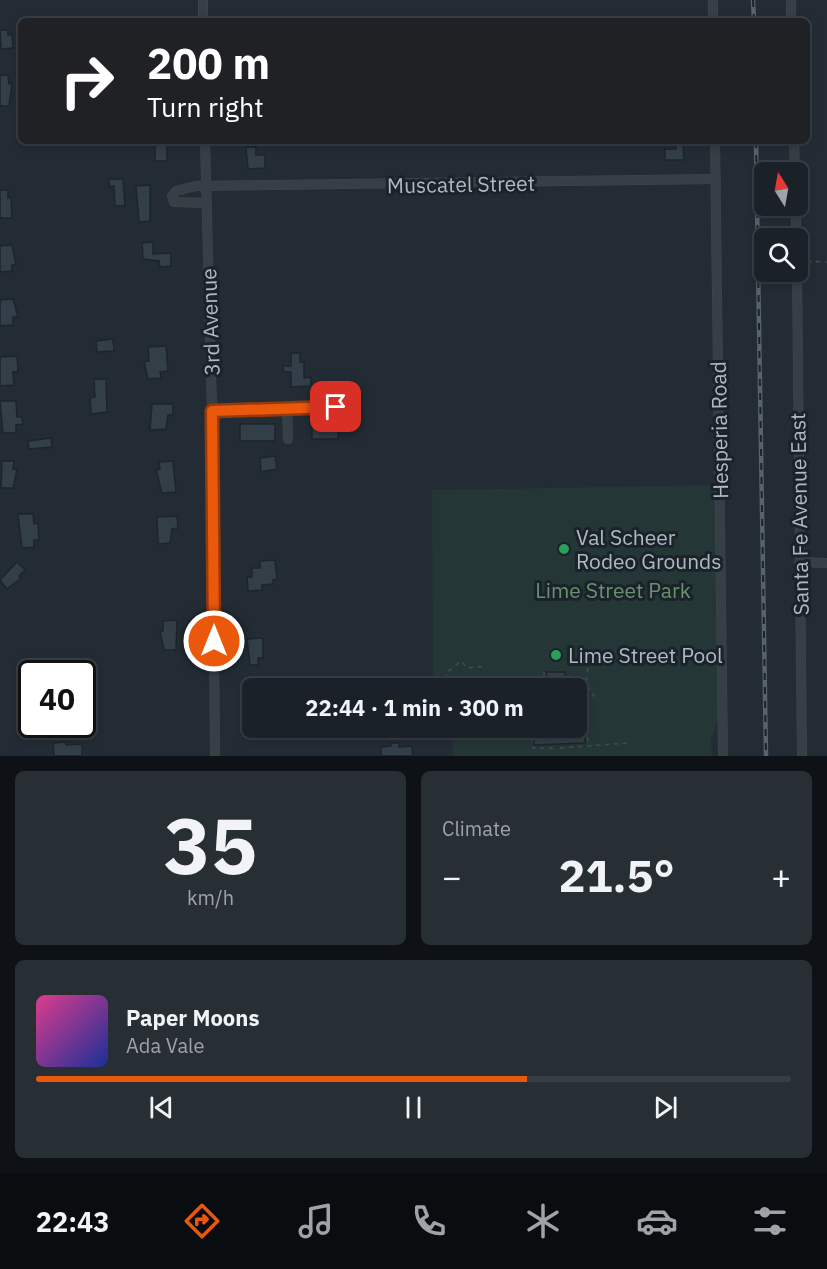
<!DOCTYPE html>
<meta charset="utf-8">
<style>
:root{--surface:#1a2128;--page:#272e34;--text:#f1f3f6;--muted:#9fa3a8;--line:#383e45;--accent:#ea580c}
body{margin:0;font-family:"IBM Plex Sans",sans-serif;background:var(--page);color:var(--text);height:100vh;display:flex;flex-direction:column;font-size:22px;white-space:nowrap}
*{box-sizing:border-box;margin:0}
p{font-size:20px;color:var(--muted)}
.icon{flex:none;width:33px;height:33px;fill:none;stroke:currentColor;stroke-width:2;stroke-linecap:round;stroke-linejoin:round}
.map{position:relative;height:756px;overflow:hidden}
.details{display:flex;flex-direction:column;gap:15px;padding:15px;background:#0e1216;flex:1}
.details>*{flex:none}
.guide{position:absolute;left:18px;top:18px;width:792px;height:126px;border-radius:9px;box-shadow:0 3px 9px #0003,0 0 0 2px var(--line);background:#202124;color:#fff;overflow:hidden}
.needle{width:39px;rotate:349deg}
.controls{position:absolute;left:754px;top:162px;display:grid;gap:12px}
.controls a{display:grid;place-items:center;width:54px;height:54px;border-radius:9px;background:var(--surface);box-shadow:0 3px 9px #0003,0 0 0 2px var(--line);font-size:30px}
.speed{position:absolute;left:18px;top:660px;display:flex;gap:12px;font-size:30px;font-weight:700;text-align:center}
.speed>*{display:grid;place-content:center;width:78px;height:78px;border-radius:50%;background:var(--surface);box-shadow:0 3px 9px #0003,0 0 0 2px var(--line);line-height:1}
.speed .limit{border:3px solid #111;border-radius:9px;background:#fff;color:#111}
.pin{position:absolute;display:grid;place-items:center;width:51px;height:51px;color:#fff;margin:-26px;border-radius:12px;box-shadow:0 3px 9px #0006}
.me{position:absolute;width:66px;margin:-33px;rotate:0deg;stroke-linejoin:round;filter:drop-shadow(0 0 4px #0008)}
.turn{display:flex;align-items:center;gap:21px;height:126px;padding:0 30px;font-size:27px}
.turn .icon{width:78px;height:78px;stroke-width:2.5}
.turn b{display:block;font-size:42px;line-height:51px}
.big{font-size:45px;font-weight:700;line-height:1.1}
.details .tile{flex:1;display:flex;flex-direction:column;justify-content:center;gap:9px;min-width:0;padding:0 21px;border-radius:9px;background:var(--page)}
.details .dial{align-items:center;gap:0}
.dial b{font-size:78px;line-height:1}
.song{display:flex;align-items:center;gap:18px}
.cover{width:72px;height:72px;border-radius:9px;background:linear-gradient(135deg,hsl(330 70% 55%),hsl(230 70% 35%))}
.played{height:6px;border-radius:3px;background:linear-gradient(90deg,var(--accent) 65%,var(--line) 65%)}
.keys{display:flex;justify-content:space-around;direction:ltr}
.heat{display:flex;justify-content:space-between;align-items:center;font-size:33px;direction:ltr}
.details .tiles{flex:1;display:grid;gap:15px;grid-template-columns:1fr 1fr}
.tile:last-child{grid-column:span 2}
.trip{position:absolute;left:242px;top:678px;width:345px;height:60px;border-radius:9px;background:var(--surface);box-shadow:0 3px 9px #0003,0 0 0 2px var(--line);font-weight:700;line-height:60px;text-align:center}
.dock{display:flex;height:96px;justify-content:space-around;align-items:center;background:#0a0d10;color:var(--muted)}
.dock .icon{width:42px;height:42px}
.dock .selected{color:var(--accent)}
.dock b{font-size:27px;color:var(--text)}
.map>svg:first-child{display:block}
</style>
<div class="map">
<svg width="827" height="756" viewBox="0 0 827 756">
<rect width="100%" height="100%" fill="#232c35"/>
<path fill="#253636" d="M716,485L720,712L711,740L712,756H453L452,728H576V688H433L432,490Z"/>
<g fill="#323e48" stroke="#1d252c" stroke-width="1.5">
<path d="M0,30H8V35H12L13,48L1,49Z"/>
<path d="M0,75H8L9,84L12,83L9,106H0Z"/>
<path d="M155,141H165L167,144V161H155Z"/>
<path d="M676,141H683L684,160H665V149H676Z"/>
<path d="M246,147H256V155H265V168L248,169Z"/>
<path d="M109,179H123L125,206H115L114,186L109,187Z"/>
<path d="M150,185V221L139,222L136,186Z"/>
<path d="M0,190H8V198L11,197L12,218H0Z"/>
<path d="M153,242V254L171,253V266L160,267L159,261L143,259L142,243Z"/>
<path d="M12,245L16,265H12V271L0,272V246Z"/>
<path d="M13,299L18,317H13V325L0,326V300Z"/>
<path d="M113,339L114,351L97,352L96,341Z"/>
<path d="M166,346L168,371L160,372L161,378L148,379L144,362L149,361L148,347Z"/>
<path d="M291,353H300V362H304V378L311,377V386L291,387V372H284L283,366H291Z"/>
<path d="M17,356L18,372H13L14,385L0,386V357Z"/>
<path d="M94,379H106L107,412L91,414L90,398L95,397Z"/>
<path d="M0,401H16L17,417H22L23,424L16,425V433H3Z"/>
<path d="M152,404H173V415H168L166,429L150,430Z"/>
<rect x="240" y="424" width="35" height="17"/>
<rect x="312" y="424" width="26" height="15"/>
<path d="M51,438L52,447L29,449L28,441Z"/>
<path d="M275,456L277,469L261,472L260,458Z"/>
<path d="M2,461H14L13,469H17L13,488H1Z"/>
<path d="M173,461L176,492L162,493L156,470L160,469L159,462Z"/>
<path d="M18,514H33L34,524L38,523L39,540H34V547L22,548Z"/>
<path d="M177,516L178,528L172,529L170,543L158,544L157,517Z"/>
<path d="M275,560L277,579L273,580V584L262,585V590L248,591L247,577H252V568H260V561Z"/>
<path d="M17,562L25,570L19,576L21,578L7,589L0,580Z"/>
<path d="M177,620L176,650H164L160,631H163V621Z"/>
<path d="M263,638V658H258V665H250L247,639Z"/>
<path d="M546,672H565V683L547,684Z"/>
<path d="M576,718H584L585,743L534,745V728H576Z"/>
<path d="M66,742V745L82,744V756H54L53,743Z"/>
<path d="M391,743H399V747L412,746L413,756H381V747L391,746Z"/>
</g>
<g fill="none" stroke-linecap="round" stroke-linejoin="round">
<defs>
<g id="minor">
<path d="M203,0V21"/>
<path d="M713,0V21"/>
<path d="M791,0V21"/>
<path d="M205,141L212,411L215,756"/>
<path d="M715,141L723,756"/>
<path d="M794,141L795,172"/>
<path d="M207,203L174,202L172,196L176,191L196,186L716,179"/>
<path d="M796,206V238"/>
<path d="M797,272L802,756"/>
<path d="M287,409L288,439"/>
<path d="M212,411L336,407"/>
<path d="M799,562L827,563"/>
</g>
</defs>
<use href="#minor" stroke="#3f474f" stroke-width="10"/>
<g stroke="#3d4e4e" stroke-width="1.5" stroke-dasharray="4.5 4.5" stroke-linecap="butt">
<path d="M798,261L827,262"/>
<path d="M544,672L545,688H571L570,675"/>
<path d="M446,688V673L461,661L467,668L486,666"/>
<path d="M576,715L588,714L587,696H594L586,683L588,667"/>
<path d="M587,716V724"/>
<path d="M532,728L533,748H555"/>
<path d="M587,728L588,746"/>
<path d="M560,748L627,743"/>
</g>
<use href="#minor" stroke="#363e46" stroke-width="9"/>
<defs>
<g id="rail">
<path d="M753,0L754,21"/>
<path d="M756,141L766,756"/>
</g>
</defs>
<use href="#rail" stroke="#58626c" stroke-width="4.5"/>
<use href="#rail" stroke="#1b232a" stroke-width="2" stroke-dasharray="7" stroke-linecap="butt"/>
</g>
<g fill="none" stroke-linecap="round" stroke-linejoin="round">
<defs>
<path id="route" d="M214,641L212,411L336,407"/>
</defs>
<use href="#route" stroke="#983908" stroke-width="15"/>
<use href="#route" stroke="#ea580c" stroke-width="10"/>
</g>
<g fill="#2e9e5b" stroke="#1b232a" stroke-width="2">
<circle cx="564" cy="549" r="6"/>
<circle cx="556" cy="655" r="6"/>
</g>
<g text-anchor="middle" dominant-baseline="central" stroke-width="6" stroke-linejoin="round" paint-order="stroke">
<g font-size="21" fill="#b0b9c2" stroke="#1b232a">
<text transform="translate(461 184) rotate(-1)">Muscatel Street</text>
<text transform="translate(210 322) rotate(-92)">3rd Avenue</text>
<text transform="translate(719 430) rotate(-91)">Hesperia Road</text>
<text transform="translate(799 514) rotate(-91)">Santa Fe Avenue East</text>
</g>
<g font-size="21" fill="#b0b9c2" stroke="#1b232a" text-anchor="start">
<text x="576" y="537">Val Scheer<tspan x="576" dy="24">Rodeo Grounds</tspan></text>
<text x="568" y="655">Lime Street Pool</text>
</g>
<g font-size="21" fill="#6b9070" stroke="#1b232a">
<text x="613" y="590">Lime Street Park</text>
</g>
</g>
</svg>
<div class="controls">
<a><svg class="needle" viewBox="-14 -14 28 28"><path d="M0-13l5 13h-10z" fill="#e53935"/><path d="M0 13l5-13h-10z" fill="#9fa3a8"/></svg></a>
<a><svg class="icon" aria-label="search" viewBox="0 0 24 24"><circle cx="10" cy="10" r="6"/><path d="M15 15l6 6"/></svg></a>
</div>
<div class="speed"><div class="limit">40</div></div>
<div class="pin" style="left:336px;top:407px;background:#d93025"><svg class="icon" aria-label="arrive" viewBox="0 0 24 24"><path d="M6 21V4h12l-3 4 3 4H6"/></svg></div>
<svg class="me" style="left:214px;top:641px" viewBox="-20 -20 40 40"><circle r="17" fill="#ea580c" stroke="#fff" stroke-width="3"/><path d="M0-11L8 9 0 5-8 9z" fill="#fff"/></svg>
<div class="trip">22:44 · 1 min · 300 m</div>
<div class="guide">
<div class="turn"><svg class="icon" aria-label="right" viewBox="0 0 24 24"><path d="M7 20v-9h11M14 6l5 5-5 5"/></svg><div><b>200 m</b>Turn right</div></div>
</div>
</div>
<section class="details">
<div class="tiles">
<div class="tile dial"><b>35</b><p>km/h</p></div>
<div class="tile"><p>Climate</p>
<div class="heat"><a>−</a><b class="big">21.5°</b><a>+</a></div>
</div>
<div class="tile">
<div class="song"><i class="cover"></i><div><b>Paper Moons</b><p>Ada Vale</p></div></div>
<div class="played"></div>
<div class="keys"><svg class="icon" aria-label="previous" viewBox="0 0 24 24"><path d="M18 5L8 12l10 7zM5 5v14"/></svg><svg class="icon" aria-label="pause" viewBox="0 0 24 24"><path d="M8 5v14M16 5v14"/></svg><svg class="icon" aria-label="next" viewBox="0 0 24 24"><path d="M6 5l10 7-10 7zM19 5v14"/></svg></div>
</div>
</div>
</section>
<nav class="dock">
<b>22:43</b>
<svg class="icon selected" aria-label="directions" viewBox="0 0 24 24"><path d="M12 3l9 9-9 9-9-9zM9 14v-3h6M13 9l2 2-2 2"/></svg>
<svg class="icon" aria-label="music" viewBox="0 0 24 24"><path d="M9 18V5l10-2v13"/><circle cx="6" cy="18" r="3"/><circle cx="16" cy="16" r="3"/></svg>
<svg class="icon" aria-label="phone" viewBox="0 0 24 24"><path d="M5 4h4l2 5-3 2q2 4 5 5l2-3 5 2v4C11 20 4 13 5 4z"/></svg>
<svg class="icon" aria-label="climate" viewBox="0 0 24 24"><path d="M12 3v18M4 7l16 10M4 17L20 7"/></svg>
<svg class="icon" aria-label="car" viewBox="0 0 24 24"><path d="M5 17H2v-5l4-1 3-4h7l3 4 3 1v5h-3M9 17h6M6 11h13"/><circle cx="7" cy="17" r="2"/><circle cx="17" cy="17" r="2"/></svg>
<svg class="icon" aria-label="filters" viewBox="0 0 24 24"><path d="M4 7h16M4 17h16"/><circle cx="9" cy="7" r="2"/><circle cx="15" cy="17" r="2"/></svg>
</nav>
